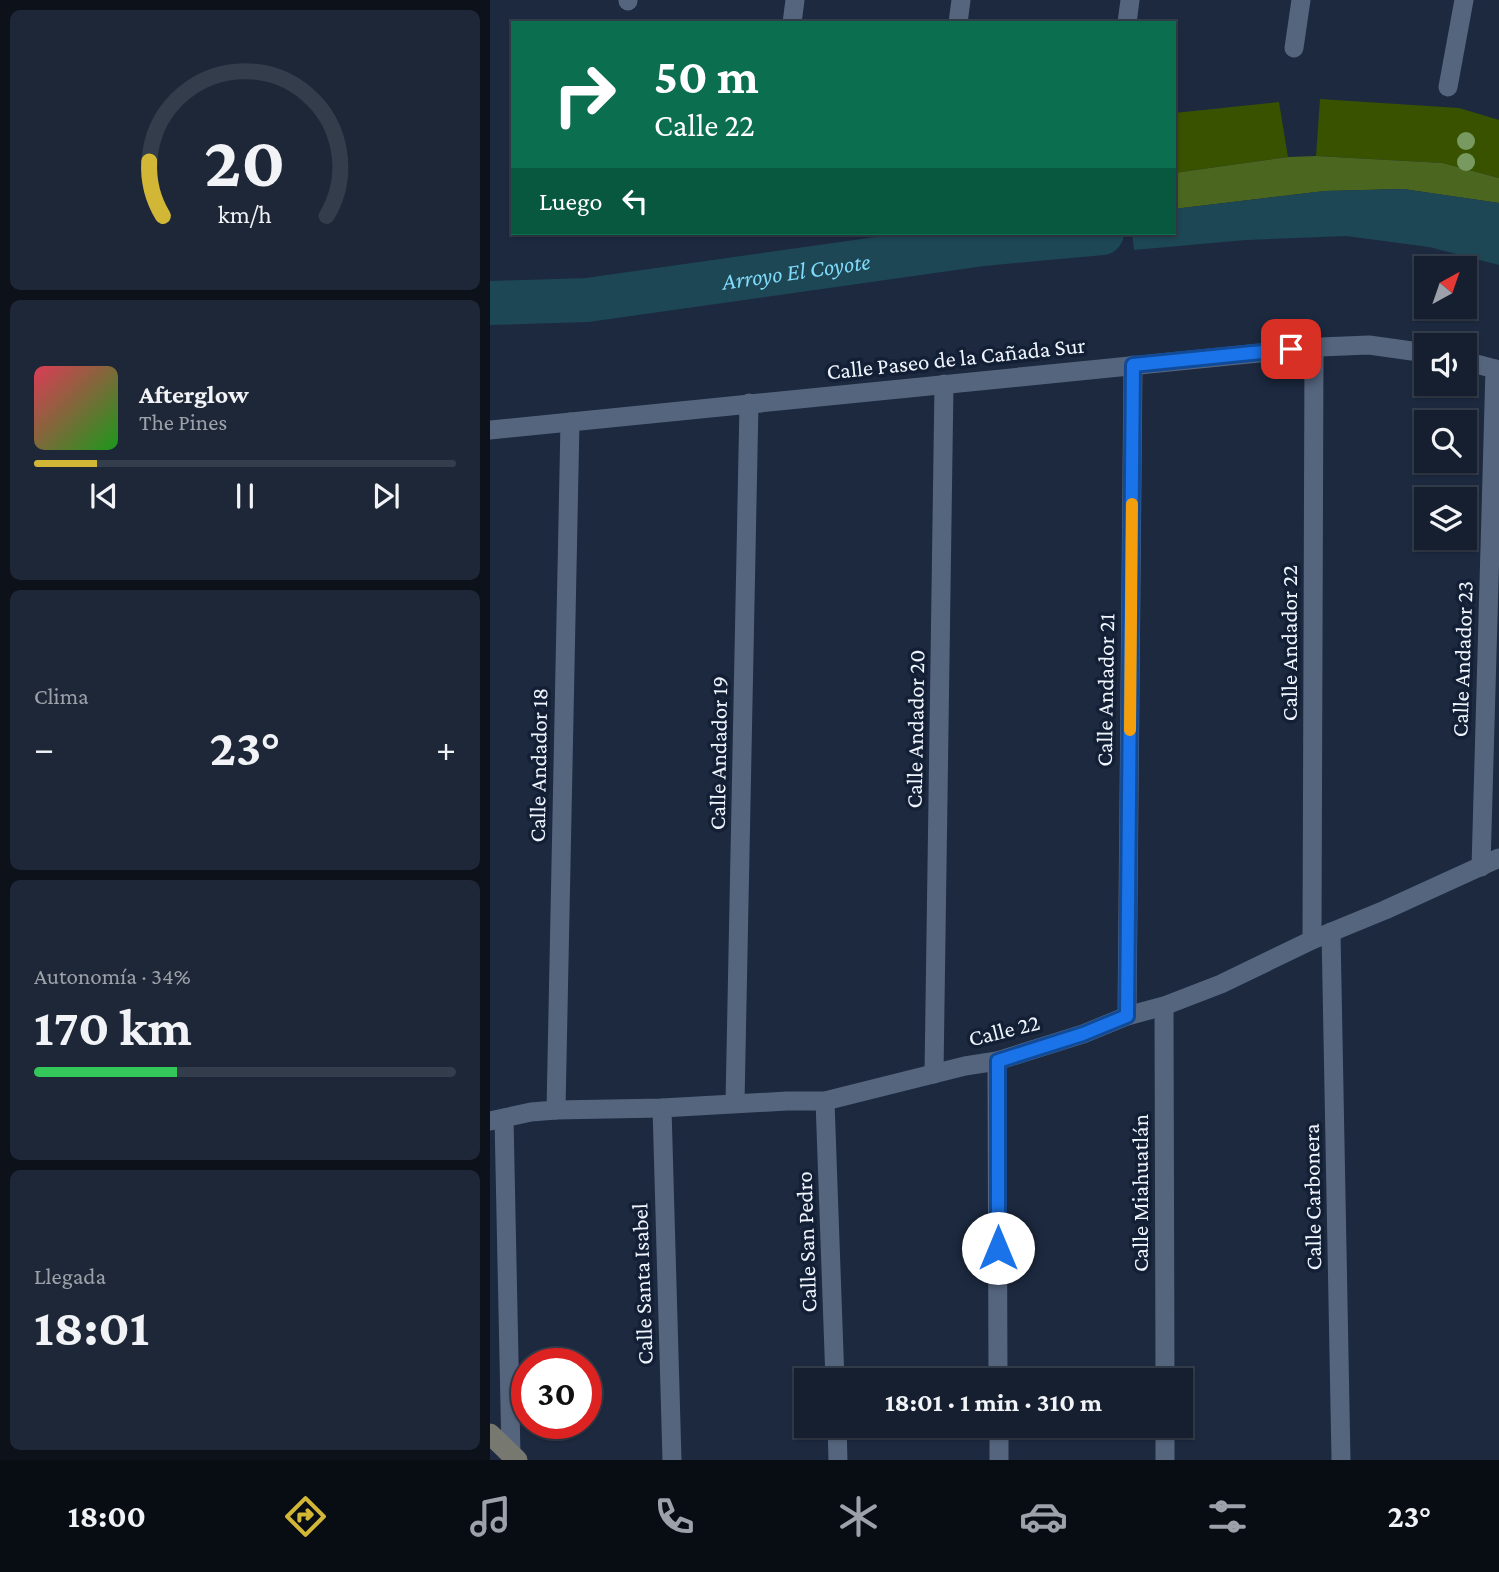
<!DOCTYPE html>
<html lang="es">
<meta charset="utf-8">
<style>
:root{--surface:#151f2f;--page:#1e2737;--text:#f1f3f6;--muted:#9da2aa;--line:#343d4b;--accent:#d2b736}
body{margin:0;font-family:"Crimson Pro",serif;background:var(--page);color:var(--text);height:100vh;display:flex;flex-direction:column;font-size:26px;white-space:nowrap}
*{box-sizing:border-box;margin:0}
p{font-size:23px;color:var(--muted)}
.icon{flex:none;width:38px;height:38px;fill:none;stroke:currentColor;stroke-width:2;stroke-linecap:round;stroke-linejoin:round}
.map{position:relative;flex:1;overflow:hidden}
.sheet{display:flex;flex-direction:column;gap:10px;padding:10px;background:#0c111a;width:490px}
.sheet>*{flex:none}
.top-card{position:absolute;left:21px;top:21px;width:665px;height:214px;border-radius:0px;box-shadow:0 2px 5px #0004,0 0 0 2px var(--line);background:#0b6e4f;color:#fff;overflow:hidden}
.needle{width:46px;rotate:40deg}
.tools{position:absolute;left:924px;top:256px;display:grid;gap:14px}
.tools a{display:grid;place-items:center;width:63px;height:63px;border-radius:0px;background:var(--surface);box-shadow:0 2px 5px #0004,0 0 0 2px var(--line);font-size:35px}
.speed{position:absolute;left:21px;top:1348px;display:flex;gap:14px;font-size:35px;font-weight:700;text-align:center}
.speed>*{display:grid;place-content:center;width:91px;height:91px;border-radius:50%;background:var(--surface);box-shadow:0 2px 5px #0004,0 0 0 2px var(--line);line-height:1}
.speed .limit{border:10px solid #d22;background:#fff;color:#111}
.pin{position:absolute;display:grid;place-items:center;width:60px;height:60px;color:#fff;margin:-30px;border-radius:14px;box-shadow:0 4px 10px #0006}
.me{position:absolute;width:77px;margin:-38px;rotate:0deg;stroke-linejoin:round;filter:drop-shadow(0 0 5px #0008)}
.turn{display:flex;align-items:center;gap:24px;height:147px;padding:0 28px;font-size:32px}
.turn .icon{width:91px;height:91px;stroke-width:2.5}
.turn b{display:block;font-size:49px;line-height:60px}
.then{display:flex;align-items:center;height:66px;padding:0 28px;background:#0003;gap:14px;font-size:26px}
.big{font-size:52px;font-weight:700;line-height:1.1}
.sheet .card{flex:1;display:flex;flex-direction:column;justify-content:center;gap:10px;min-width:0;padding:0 24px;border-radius:10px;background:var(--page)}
.sheet .dial{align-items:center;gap:0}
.dial svg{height:182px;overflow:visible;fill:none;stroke:var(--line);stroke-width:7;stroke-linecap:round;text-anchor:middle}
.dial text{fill:var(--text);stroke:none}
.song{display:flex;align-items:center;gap:21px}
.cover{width:84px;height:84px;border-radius:10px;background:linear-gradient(135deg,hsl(350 70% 55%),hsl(120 70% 35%))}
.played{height:7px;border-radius:4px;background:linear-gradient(90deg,var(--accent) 15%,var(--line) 15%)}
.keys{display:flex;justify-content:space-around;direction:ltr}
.heat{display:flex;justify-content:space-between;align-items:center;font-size:38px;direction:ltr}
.charge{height:10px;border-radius:5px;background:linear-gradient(90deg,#34c759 34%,var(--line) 0)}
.trip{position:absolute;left:304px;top:1368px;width:399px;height:70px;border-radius:0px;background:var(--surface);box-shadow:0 2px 5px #0004,0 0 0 2px var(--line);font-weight:700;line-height:70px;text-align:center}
.dock{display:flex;height:112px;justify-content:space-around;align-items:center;background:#080c13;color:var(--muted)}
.dock .icon{width:49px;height:49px}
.dock .on{color:var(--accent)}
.dock b{font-size:32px;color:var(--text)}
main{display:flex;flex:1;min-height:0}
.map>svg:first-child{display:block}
</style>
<main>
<section class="sheet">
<div class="card dial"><svg viewBox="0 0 100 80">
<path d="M14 69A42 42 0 1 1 86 69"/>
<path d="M14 69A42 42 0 0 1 8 45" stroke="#d2b736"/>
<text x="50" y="56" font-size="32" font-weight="700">20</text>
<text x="50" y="72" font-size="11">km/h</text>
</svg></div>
<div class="card">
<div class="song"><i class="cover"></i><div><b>Afterglow</b><p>The Pines</p></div></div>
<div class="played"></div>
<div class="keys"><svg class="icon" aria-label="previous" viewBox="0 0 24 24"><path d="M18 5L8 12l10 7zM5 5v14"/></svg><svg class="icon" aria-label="pause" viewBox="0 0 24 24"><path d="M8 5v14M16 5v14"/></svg><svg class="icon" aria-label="next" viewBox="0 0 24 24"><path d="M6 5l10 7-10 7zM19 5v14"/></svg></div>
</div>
<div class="card"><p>Clima</p>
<div class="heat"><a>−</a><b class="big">23°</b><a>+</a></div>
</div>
<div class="card"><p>Autonomía · 34%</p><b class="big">170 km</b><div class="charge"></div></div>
<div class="card"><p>Llegada</p><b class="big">18:01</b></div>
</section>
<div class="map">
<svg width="1009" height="1460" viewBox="0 0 1009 1460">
<rect width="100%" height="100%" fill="#1c293f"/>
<g fill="#385200">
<path d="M830,99L969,108L1009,120V178L953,163L826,156Z"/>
<path d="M789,102L798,157L684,173V113Z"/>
</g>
<path fill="#4b661e" d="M826,156L953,163L1009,178V203L913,189L835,191L684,209V173L798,157Z"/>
<path fill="#1d4755" d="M913,189L1009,203V265L939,247L856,236L756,240L644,250L642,233H684V209L835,191Z"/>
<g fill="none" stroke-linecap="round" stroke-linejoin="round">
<path stroke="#1d4755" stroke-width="44" id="s1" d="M0,303L97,300L493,244L612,233"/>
<g stroke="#55657e" stroke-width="19">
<path d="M138,1V0"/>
<path d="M302,23L305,0"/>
<path d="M468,23L471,0"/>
<path d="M637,23L640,0"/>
<path d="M804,48L811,0"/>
<path d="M958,87L974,0"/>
<path d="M975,361L1009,370"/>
<path d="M0,430L830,347L879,345L936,353"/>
<path d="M991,867L1005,369"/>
<path d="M841,932L851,1460"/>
<path d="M822,940L824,347"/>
<path d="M674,1006L675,1381"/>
<path d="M637,1016L643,365"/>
<path d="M507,1061L508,1381"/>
<path d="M444,1074L454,384"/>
<path d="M335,1101L345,1381"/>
<path d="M245,1103L259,403"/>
<path d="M172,1108L182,1460"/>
<path d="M66,1110L80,422"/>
<path d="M14,1118L21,1455"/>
<path d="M0,1121L41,1112L66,1110L172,1108L297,1101H335L475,1066L507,1061L593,1034L637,1016L674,1006L731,984L822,940L895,910L1009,858"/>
<path d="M347,1426L348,1460"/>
<path d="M509,1426V1460"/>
<path d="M675,1426V1460"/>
</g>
<path stroke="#77786f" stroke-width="21" d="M0,1434L27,1460"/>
</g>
<g fill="#789a61">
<circle cx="976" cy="141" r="9"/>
<circle cx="976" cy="162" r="9"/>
</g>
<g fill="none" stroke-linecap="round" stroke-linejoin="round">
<defs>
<path id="route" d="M508,1248V1061L593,1034L637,1016L643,365L801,349"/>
</defs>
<use href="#route" stroke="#114b97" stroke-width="18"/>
<use href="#route" stroke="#1a73e8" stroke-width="12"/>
<path stroke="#f59e0b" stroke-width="12" d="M640,730L642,504"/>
</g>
<g text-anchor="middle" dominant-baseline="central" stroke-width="7" stroke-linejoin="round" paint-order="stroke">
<g font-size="23" fill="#eff5fe" stroke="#131f35">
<text transform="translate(466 358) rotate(-6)">Calle Paseo de la Cañada Sur</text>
<text transform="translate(799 643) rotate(-90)">Calle Andador 22</text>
<text transform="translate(972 659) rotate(-88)">Calle Andador 23</text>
<text transform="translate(615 690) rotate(-89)">Calle Andador 21</text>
<text transform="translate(425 729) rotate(-89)">Calle Andador 20</text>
<text transform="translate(228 753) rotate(-89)">Calle Andador 19</text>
<text transform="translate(48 765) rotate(-89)">Calle Andador 18</text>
<text transform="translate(514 1030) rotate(-14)">Calle 22</text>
<text transform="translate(650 1193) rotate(-90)">Calle Miahuatlán</text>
<text transform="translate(822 1197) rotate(-91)">Calle Carbonera</text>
<text transform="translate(316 1242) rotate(-92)">Calle San Pedro</text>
<text transform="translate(152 1284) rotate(-92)">Calle Santa Isabel</text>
</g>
<g font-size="24" font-style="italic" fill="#80daf9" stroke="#131f35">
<text stroke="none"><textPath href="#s1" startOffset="308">Arroyo El Coyote</textPath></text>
</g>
</g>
</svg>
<div class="tools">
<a><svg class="needle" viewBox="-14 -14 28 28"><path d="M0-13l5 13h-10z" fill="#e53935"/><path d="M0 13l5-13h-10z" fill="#9da2aa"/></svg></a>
<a><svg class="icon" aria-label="sound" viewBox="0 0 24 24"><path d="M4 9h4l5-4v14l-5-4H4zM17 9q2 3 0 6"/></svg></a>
<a><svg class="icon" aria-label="search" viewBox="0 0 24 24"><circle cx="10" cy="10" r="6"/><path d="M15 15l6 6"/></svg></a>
<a><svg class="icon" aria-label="layers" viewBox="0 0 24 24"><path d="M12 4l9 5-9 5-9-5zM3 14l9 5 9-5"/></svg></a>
</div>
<div class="speed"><div class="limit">30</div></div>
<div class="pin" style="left:801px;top:349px;background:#d93025"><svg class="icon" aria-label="arrive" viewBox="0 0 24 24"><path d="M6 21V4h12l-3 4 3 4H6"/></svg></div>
<svg class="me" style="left:508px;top:1248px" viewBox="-20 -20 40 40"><circle r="19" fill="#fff"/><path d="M0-13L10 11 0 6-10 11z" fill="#1a73e8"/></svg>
<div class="trip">18:01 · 1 min · 310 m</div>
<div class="top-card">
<div class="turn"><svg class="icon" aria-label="right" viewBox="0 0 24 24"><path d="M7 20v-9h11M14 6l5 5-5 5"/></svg><div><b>50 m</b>Calle 22</div></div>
<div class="then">Luego<svg class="icon" aria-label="left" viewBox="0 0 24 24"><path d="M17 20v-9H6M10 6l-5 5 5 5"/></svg></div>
</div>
</div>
</main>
<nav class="dock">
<b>18:00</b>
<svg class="icon on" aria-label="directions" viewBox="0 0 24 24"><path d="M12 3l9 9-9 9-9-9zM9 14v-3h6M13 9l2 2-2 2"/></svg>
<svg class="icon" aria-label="music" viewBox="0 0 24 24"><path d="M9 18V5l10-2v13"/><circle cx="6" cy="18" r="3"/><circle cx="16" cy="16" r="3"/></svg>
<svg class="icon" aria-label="phone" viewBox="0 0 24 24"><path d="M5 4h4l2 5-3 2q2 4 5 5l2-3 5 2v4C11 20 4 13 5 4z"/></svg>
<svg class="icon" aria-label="climate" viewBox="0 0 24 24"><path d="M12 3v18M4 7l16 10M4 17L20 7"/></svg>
<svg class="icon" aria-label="car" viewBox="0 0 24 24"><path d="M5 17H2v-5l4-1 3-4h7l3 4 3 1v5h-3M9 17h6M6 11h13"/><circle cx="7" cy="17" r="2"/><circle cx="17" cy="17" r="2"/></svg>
<svg class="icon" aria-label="filters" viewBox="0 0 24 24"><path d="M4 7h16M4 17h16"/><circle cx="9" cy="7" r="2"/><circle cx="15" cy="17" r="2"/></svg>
<b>23°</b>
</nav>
